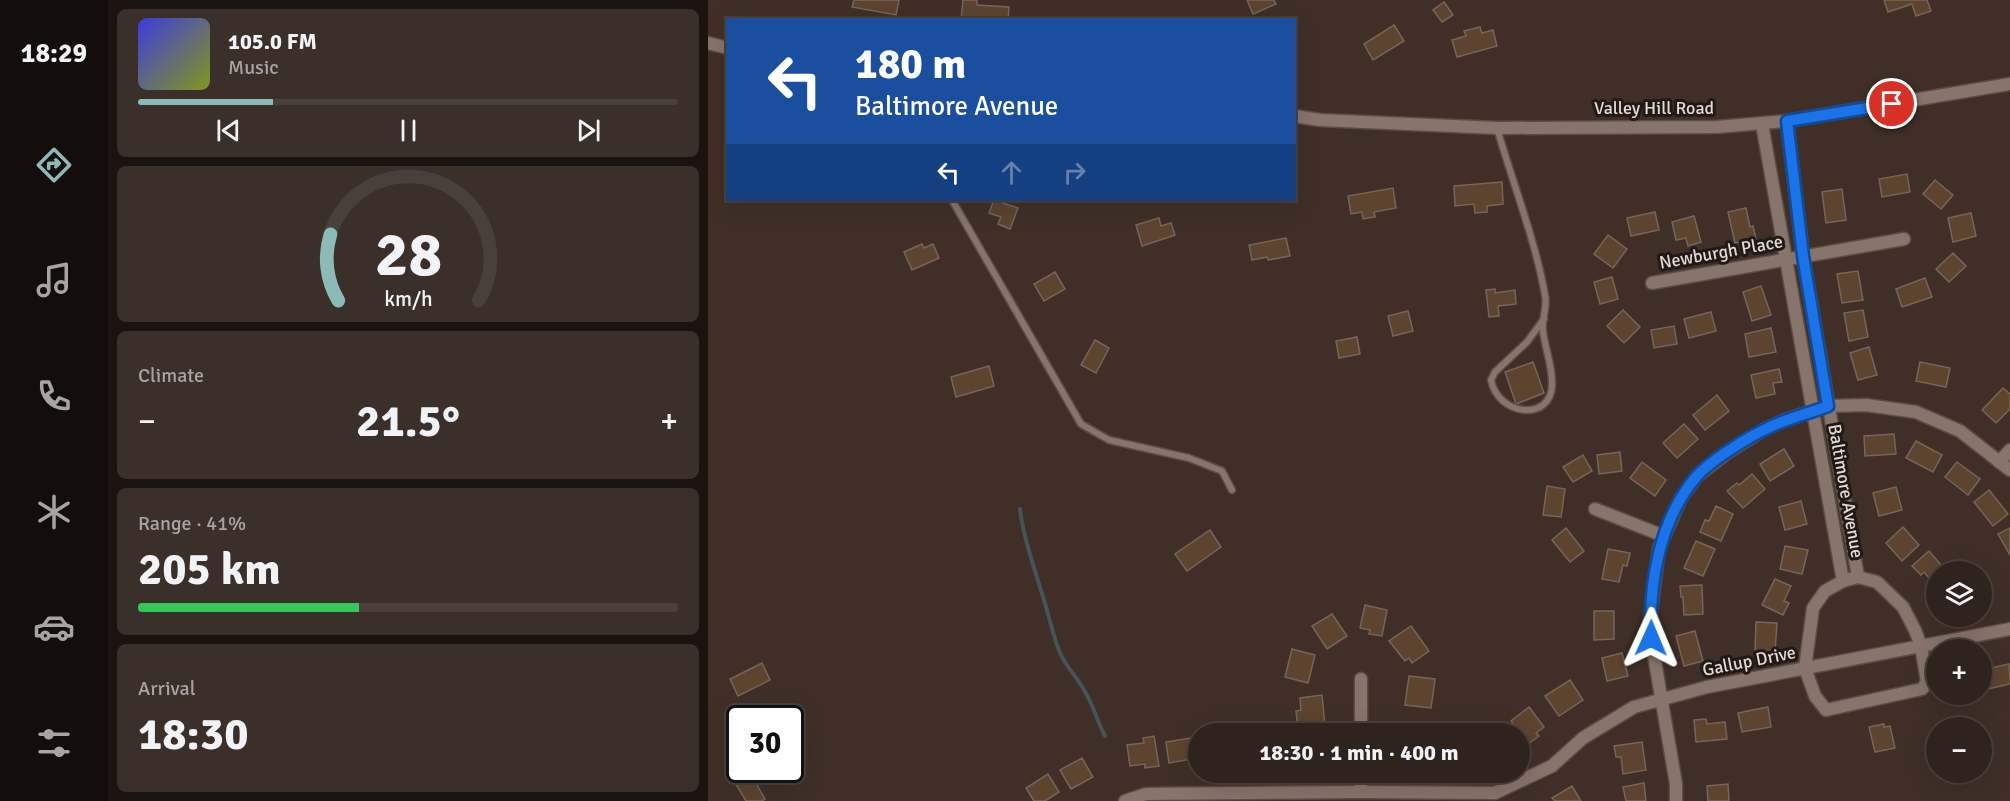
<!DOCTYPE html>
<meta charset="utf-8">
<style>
:root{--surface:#2f231d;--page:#3b2f2a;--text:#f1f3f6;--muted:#a7a4a4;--line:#4a403b;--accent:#8bbbb9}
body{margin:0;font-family:Signika,sans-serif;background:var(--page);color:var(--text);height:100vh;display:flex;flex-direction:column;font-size:22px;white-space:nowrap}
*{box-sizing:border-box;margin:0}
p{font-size:20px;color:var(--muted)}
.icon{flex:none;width:33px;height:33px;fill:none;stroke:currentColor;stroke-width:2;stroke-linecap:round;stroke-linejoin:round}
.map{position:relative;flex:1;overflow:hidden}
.side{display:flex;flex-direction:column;gap:9px;padding:9px;background:#1a1310;width:600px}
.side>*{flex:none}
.hud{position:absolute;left:18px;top:18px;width:570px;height:183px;border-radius:0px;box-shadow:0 6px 24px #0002,0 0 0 2px var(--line);background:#1a4fa0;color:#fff;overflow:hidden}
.controls{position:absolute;left:1218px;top:561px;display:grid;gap:12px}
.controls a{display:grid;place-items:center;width:66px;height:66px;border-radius:50%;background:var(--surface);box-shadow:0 6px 24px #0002,0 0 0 2px var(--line);font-size:30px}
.speed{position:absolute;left:18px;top:705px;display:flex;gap:12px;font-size:30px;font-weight:700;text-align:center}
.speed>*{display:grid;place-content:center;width:78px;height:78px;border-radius:50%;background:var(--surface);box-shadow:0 6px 24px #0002,0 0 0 2px var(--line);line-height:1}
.speed .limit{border:3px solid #111;border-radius:9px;background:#fff;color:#111}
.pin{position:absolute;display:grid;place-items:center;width:51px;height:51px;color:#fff;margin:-26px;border:3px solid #fff;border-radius:50%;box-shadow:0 2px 6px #0007}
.me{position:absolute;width:66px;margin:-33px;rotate:1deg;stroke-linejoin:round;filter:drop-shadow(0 0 4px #0008)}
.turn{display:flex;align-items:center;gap:21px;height:126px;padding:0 30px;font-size:27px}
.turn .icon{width:78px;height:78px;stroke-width:2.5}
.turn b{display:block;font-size:42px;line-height:51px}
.lanes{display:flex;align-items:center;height:57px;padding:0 30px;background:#0003;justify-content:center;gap:30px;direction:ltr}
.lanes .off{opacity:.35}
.big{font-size:45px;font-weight:800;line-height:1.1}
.side .widget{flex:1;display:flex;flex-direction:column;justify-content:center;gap:9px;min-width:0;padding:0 21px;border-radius:9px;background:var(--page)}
.side .dial{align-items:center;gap:0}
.dial svg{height:156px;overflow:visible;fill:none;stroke:var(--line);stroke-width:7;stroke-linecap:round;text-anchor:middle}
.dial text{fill:var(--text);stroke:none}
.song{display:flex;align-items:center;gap:18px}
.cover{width:72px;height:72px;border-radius:9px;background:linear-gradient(135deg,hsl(240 70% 55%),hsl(70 70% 35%))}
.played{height:6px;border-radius:3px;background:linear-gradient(90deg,var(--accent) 25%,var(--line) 25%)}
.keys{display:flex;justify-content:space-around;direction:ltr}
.heat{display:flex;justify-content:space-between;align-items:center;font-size:33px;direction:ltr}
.charge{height:9px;border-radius:4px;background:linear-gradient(90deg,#34c759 41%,var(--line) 0)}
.trip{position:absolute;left:480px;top:723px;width:342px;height:60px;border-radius:30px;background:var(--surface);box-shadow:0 6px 24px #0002,0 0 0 2px var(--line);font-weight:800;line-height:60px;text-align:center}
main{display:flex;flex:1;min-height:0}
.dock{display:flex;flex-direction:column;width:108px;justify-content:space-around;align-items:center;background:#130e0c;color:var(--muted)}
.dock .icon{width:42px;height:42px}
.dock .selected{color:var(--accent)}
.dock b{font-size:27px;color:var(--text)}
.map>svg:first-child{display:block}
</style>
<main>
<nav class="dock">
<b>18:29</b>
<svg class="icon selected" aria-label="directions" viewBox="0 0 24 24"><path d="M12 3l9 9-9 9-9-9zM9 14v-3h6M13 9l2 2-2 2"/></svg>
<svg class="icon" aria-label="music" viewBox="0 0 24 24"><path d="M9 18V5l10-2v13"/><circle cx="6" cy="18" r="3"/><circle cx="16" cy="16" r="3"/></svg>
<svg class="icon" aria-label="phone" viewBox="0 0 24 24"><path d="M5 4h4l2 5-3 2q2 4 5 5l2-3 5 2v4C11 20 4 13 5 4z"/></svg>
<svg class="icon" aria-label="climate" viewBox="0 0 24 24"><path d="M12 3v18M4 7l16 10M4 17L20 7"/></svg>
<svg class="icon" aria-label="car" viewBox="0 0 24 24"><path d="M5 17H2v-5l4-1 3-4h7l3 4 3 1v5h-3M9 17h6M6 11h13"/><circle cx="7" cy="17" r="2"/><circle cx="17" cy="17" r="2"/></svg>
<svg class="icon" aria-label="filters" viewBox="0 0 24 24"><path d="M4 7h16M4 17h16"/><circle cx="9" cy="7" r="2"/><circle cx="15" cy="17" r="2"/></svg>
</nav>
<section class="side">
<div class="widget">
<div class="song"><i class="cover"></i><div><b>105.0 FM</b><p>Music</p></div></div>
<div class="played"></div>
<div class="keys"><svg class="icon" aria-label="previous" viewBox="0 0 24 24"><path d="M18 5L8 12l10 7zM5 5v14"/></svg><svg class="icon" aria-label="pause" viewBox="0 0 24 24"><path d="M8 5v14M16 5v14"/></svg><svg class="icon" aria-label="next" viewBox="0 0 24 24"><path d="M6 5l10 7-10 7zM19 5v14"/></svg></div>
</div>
<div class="widget dial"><svg viewBox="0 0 100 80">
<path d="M14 69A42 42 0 1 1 86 69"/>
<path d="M14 69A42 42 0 0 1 10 35" stroke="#8bbbb9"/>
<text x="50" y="56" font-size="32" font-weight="700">28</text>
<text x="50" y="72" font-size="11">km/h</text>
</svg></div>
<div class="widget"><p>Climate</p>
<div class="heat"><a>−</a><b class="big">21.5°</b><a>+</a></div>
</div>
<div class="widget"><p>Range · 41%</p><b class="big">205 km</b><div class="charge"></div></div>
<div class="widget"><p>Arrival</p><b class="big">18:30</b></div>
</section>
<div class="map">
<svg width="1302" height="801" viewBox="0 0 1302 801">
<rect width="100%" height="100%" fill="#3f2f27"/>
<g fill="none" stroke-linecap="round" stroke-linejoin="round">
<path stroke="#445459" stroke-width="4" d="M312,509C316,542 329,575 338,607C343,623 346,640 353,655C359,668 369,677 376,690C385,704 389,721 397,736"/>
</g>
<g fill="#5c442e" stroke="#766659" stroke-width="1.5">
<path d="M146,0H191L188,15L144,7Z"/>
<path d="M255,0H269V5L301,7L300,20H253Z"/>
<path d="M539,0H566L568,4L545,14Z"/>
<path d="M1176,0H1219L1223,11L1208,16L1204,4L1180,12Z"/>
<path d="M736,2L745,15L734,22L725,10Z"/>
<path d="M686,25L696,41L665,60L656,44Z"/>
<path d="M772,27L774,33L785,30L789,46L749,57L744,40L758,36L756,31Z"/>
<path d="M1199,174L1202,192L1174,197L1171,179Z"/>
<path d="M1227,180L1245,195L1233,209L1215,194Z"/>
<path d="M794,182L795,204L779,206V212L767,213L766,204L747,206L746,186Z"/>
<path d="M685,188L688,208L666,212L667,217L655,219L654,212L643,214L640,196Z"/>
<path d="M1134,189L1138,220L1118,223L1114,192Z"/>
<path d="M286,200L310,208L302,229L290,224L293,217L281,213Z"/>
<path d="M1038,208L1042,227L1045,226L1048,239L1027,243L1020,212Z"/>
<path d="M947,212L951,230L923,236L919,218Z"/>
<path d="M1263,213L1268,236L1245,242L1240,218Z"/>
<path d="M986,216L993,242L980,246L978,238L968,240L964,222Z"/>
<path d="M451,218L453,226L463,223L467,235L434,246L428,225Z"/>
<path d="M900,235L919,249L905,268L886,254Z"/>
<path d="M578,238L582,256L560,260L559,257L544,260L541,245Z"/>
<path d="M214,244L216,248L225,244L231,258L204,270L196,252Z"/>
<path d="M1245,253L1258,266L1241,282L1228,269Z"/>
<path d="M1150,271L1155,300L1134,303L1129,274Z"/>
<path d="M347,272L357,289L336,301L326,284Z"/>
<path d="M904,277L910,299L892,304L886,282Z"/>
<path d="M1217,278L1224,297L1194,307L1188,289Z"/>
<path d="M1053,286L1063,315L1044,321L1035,292Z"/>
<path d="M787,289V293L807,290L808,304L790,306L791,316L781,317L778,290Z"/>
<path d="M915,310L932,327L916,343L899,326Z"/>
<path d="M1155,310L1160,337L1141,341L1136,313Z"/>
<path d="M700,311L705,331L685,336L680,316Z"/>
<path d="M1003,312L1008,331L981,338L976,319Z"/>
<path d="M966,326L969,344L946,348L943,330Z"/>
<path d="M1063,328L1068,352L1041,357L1037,334Z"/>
<path d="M649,337L652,354L631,358L628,341Z"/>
<path d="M387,340L401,348L388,373L373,365Z"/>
<path d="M1161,347L1169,375L1150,380L1142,353Z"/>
<path d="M825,362L836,393L808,404L797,372Z"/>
<path d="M1212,362L1242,368L1238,387L1208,381Z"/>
<path d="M281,366L286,386L248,397L243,377Z"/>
<path d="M1071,369L1074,382L1065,383L1067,394L1048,398L1043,375Z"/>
<path d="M1295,388L1302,394V409L1288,423L1274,410Z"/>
<path d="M1009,395L1021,411L997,430L985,415Z"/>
<path d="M976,424L990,439L969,458L955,443Z"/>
<path d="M1186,434L1188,454L1157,456L1156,436Z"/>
<path d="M1208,441L1234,455L1225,472L1198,458Z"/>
<path d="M1076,449L1086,466L1062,481L1052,464Z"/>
<path d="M912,452L914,471L891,474L889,455Z"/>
<path d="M875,455L884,471L865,482L855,467Z"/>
<path d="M934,462L958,480L947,496L922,478Z"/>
<path d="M1249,462L1272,479L1260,495L1237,477Z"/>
<path d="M1044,474L1057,489L1035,508L1019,491L1029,483L1031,485Z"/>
<path d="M839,486L857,489L853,517L835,515Z"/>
<path d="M1188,487L1194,510L1171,516L1165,493Z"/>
<path d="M1281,490L1300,514L1285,526L1266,502Z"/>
<path d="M1093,501L1099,524L1077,530L1071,507Z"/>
<path d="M1008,506L1025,514L1013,541L992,532L997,520L1001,521Z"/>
<path d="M1195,527L1211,545L1194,561L1178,543Z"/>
<path d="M858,528L876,551L862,562L844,540Z"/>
<path d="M1302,528V555L1290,534Z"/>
<path d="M502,530L513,547L479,571L467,554Z"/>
<path d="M988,541L1007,549L995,576L976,568Z"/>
<path d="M1077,546L1100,550L1094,574L1072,569Z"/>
<path d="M900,549L922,553L919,566L915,565L911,582L894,579Z"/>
<path d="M1221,551L1239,572H1228V586L1216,572L1213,575L1204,566Z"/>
<path d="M1067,579L1083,586L1076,601L1081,603L1075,615L1054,605Z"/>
<path d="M994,585L995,614L976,615L975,597H973L972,586Z"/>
<path d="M657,605L679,610L674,636L661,634L662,630L652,628Z"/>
<path d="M886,611H906V639L886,640Z"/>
<path d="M624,614L639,636L619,649L604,626Z"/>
<path d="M1048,622L1069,623L1067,652L1047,651Z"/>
<path d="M703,626L721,651L704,663L701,658L697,661L681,641Z"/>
<path d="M987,631L995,661L976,666L968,636Z"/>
<path d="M584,649L607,655L600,683L577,677Z"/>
<path d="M914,653L920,676L899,681L894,658Z"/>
<path d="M54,663L62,680L30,696L22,679Z"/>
<path d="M1301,664L1302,684L1275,690L1274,670Z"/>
<path d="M701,676L727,679L723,708L697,705Z"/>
<path d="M862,680L875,700L851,716L837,696Z"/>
<path d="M614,695L617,726L590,729L588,711L593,710L592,698Z"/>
<path d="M821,707L836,727L828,733L831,736L820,744L803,721Z"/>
<path d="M1060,707L1063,727L1034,732L1030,713Z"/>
<path d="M998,719L999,724L1017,722L1019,739L988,742L986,720Z"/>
<path d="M1176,724V727L1182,726L1187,748L1167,752L1161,727Z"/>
<path d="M446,736L451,766L437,768V764L422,766L419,745L436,743L435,738Z"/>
<path d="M482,738L485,759L461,763L458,742Z"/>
<path d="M934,742L938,770L915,774L913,757H908L906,746Z"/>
<path d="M374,758L385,777L363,789L352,770Z"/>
<path d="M32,765V770H42L44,772L49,770L55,781L49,785L57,799L54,801H38L20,771Z"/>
<path d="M340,774L351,792L337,801H326L318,788Z"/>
<path d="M936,783L938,801H918L915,787Z"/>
<path d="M1020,784L1021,801H1000L999,786Z"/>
<path d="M864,786L873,801H847L844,798Z"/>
</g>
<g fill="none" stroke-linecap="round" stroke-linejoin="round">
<defs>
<g id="lane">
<path d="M789,128C805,184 827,239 837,295C840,307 833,319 835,331C837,349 845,367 844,385C843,422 790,416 783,380L787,372L819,342L836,319"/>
<path d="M244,200L373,424L401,440L481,458L514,471L524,490"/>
</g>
<g id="street">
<path d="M0,43L20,48"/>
<path d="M586,116L612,120L789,128L1009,127L1079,121L1302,84"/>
<path d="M1079,121L1095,256L1150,577"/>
<path d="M1054,124L1135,581"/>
<path d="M944,283L1196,239"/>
<path d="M1291,462L1302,450"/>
<path d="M887,509L956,536"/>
<path d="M1150,577L1169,582L1195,607L1207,630L1213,646L1219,682L1214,689L1118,710L1107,696L1097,668L1105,608L1117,591L1135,581Z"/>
<path d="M653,679V734"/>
<path d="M653,772V792"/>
<path d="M417,801L438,794L653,792L787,793L844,766L875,738L926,707L999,687L1302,629"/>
<path d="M968,801V784L943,638L942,619L951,548L973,498L989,476L1019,453L1057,429L1077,420L1120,406L1158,405L1208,412L1252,431L1302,470"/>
</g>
</defs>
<use href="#lane" stroke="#5b4d46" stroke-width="9"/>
<use href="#street" stroke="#5b4d46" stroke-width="15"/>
<use href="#lane" stroke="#87746a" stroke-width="6"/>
<use href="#street" stroke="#87746a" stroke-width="12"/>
</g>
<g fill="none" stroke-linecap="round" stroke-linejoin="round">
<defs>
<path id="route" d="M943,638C941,583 951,521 988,477C1002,461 1040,437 1060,428C1079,418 1100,414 1120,406L1095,256L1079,121L1184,104"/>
</defs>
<use href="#route" stroke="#114b97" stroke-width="15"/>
<use href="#route" stroke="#1a73e8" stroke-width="10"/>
</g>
<g text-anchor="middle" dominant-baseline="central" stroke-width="6" stroke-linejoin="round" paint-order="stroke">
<g font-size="18" fill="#e4d9d4" stroke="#201915">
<text x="946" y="108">Valley Hill Road</text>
<text transform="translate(1013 252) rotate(-10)">Newburgh Place</text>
<text transform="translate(1138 491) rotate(80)">Baltimore Avenue</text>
<text transform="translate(1041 661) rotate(-11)">Gallup Drive</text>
</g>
</g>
</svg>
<div class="controls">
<a><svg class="icon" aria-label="layers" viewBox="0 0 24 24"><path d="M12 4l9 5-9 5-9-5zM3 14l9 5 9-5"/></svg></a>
<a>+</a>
<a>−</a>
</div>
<div class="speed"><div class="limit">30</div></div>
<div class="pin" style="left:1184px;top:104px;background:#d93025"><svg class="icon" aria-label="arrive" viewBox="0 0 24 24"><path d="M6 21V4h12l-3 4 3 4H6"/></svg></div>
<svg class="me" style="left:943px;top:638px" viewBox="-20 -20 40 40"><path d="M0-17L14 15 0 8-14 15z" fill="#1a73e8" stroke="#fff" stroke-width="4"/></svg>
<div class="trip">18:30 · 1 min · 400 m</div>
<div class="hud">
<div class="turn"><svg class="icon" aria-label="left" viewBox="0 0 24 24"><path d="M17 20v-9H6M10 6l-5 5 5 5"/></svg><div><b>180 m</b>Baltimore Avenue</div></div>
<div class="lanes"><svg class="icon" aria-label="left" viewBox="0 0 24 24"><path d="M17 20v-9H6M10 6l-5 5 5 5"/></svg><svg class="icon off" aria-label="ahead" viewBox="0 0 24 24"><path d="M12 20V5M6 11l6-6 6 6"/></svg><svg class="icon off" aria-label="right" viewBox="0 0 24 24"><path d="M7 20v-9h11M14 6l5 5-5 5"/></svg></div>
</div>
</div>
</main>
